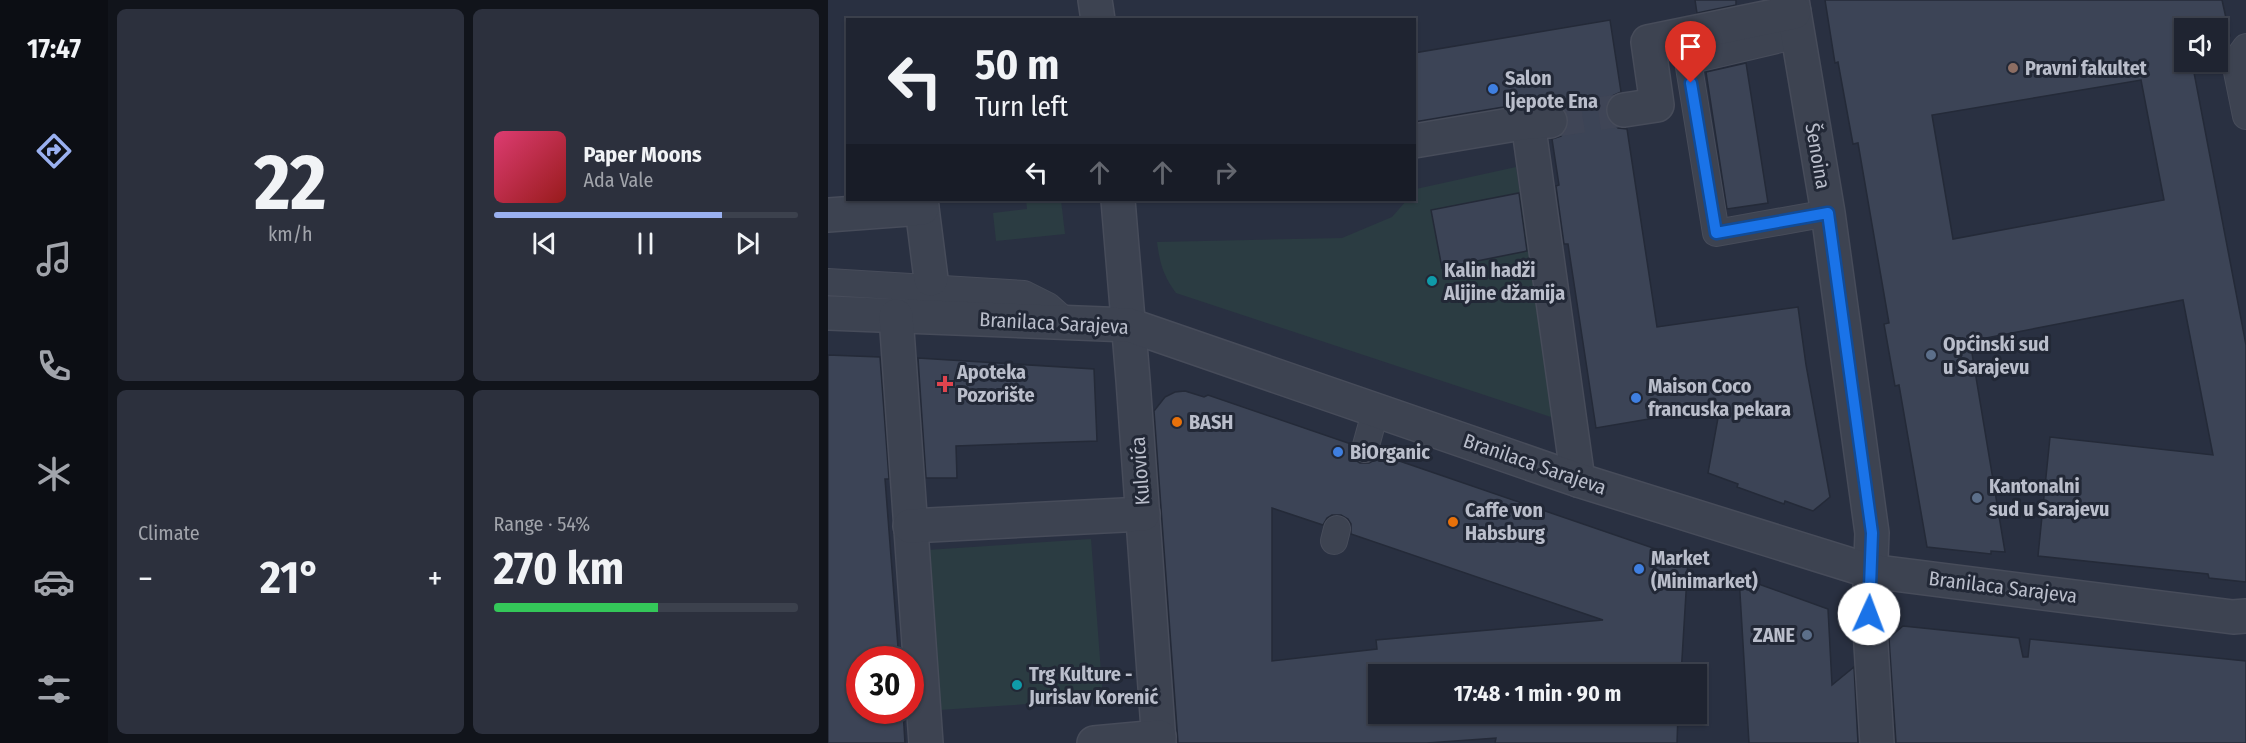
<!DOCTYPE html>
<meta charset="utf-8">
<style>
:root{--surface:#1f2431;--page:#2c303d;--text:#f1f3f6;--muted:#a1a4ab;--line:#3c414d;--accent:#9ab0f0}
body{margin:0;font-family:"Fira Sans Condensed",sans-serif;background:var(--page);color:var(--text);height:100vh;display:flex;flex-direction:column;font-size:22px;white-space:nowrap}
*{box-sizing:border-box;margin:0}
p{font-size:20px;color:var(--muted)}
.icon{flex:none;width:33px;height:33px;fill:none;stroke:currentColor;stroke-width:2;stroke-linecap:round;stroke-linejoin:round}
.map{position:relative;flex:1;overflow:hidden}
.sheet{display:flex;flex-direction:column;gap:9px;padding:9px;background:#11141b;width:720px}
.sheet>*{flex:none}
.hud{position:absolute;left:18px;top:18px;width:570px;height:183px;border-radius:0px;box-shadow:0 2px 4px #0004,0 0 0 2px var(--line);background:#1f2431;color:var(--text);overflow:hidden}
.fabs{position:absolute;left:1346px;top:18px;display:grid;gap:12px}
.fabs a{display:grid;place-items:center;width:54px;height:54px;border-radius:0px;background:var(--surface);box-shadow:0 2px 4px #0004,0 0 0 2px var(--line);font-size:30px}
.speed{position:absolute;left:18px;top:646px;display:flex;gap:12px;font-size:30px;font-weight:700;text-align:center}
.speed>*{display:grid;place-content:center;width:78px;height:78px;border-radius:50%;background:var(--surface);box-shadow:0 2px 4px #0004,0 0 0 2px var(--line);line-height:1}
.speed .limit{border:9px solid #d22;background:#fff;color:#111}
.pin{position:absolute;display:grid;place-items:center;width:51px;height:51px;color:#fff;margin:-62px -26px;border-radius:50% 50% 50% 0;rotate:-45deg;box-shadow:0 0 6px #0007}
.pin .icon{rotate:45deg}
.me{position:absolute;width:66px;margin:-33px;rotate:2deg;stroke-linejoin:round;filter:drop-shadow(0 0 4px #0008)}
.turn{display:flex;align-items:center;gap:21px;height:126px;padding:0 30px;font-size:27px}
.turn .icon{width:78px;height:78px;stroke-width:2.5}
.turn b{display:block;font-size:42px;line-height:51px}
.lanes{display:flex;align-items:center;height:57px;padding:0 30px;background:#0003;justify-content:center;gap:30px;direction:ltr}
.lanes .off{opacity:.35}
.big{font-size:45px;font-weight:700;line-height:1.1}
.sheet .card{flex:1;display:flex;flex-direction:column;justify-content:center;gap:9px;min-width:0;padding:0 21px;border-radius:9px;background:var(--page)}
.sheet .dial{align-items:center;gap:0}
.dial b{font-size:78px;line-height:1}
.song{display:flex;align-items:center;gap:18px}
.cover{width:72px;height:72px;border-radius:9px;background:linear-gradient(135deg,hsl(340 70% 55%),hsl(0 70% 35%))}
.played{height:6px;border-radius:3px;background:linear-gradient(90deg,var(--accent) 75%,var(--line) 75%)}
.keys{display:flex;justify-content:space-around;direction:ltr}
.heat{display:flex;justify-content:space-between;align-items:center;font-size:33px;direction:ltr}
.charge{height:9px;border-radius:4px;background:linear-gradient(90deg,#34c759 54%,var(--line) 0)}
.sheet .tiles{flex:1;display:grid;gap:9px;grid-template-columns:repeat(2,1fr)}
.trip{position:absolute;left:540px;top:664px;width:339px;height:60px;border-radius:0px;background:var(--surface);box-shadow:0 2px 4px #0004,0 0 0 2px var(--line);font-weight:700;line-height:60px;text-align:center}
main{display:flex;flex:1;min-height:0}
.tabs{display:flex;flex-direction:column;width:108px;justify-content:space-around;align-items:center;background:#0c0e14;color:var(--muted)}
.tabs .icon{width:42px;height:42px}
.tabs .active{color:var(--accent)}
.tabs b{font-size:27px;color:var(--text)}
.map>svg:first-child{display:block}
</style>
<main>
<nav class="tabs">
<b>17:47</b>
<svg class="icon active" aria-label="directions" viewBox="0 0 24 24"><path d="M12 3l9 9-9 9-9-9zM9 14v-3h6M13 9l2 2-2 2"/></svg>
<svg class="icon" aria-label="music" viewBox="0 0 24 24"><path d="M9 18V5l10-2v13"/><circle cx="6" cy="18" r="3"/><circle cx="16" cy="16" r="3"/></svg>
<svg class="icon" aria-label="phone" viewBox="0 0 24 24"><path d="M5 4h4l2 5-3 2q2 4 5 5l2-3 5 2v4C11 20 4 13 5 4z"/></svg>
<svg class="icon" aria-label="climate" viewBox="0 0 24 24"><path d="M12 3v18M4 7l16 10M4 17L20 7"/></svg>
<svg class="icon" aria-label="car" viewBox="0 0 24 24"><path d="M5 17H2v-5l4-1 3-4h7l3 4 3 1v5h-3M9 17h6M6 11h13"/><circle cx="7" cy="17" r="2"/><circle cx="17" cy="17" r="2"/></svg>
<svg class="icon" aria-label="filters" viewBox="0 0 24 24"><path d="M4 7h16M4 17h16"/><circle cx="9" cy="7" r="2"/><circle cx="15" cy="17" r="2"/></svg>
</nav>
<section class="sheet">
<div class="tiles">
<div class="card dial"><b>22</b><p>km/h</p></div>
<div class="card">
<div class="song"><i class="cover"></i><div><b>Paper Moons</b><p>Ada Vale</p></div></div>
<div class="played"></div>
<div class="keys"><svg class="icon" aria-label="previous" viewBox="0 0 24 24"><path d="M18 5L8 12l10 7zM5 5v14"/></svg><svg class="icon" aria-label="pause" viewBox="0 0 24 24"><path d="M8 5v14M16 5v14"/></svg><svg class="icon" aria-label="next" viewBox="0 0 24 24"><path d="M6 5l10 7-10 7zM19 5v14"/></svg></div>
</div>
<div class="card"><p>Climate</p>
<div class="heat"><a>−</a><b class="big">21°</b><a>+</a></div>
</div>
<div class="card"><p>Range · 54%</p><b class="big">270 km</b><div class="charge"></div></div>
</div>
</section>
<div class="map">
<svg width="1418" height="743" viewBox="0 0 1418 743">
<rect width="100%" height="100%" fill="#293041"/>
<g fill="#2b3c42">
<path d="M688,167L726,418L348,293C335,275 332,264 329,242L514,238L564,217L579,200H586L588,189Z"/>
<path d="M198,200H233L237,234L168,241L165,213L199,209Z"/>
<path d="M263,539L275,699L111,710L99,550Z"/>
</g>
<g fill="#3c4456" stroke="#242a38" stroke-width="1.5" fill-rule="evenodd">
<path d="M867,0H908V5L869,13Z"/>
<path d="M997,0H1394L1402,36L1389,39V28H1356V62H1364L1418,345V582L1381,578L1380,574L1210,556L1222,437L1385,455L1355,300L1142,341L1177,552L1163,551V554L1099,547L1071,385L1067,386L1056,324L1061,323L1030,143L1025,144L1010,62L1007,63ZM1313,80L1336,200L1125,239L1104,115Z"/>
<path d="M782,20L793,92L784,96L778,104L777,112L782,122L790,128L799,129L829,327L970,307L978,365L1002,497L985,511L957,501L956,504L909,487L910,484L880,473L892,407L768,428L740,244H736L728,186L731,185L724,139L733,136L739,129L741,120L737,110L731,105L722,102L699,103L586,122V53Z"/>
<path d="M918,63L940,203L899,209L878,72Z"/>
<path d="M691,193L699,251L614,268L603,210Z"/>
<path d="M0,355L52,357L61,479H57L71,660H32V711H75L77,743H0Z"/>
<path d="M90,358L266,369L269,441L128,446L129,478H98Z"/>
<path d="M357,391L376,397L380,395L523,444V453L527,460L532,463H541L547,460L551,454L860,560L853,675H550V714H850L849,743H667L668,738L599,743H350L326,411L337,397L347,392ZM444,508L495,525L499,518L504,515H513L520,519L523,524V534L775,620L548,640L549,649L444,661Z"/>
<path d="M911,577L1000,609L1004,685L1026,667L1030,743H921Z"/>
<path d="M1075,626L1191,638L1195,657H1200L1202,639L1418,661V743H1068L1061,638Z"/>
</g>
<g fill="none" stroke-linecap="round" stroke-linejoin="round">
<path stroke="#3f4556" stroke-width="33" stroke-dasharray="33 16" stroke-linecap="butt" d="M722,121L796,110"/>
<defs>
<g id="lane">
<path d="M970,35L860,61L888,233L1000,213"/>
<path d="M1418,47L1407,62L1418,116"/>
<path d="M0,282L196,294L220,306L238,322"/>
<path d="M537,449L548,409"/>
<path d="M506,541L509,529"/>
</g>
<g id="street">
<path d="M267,0L270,20"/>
<path d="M964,0L1000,213L1044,533L1041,613L1049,743"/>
<path d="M796,110L829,105L820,42L966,12"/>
<path d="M700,122L750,480"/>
<path d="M586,141L700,122L722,121"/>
<path d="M93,200L103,279"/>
<path d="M290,200L305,380L331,743"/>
<path d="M0,215L94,208"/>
<path d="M0,313L301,325L750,480L1042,571L1405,617L1418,616"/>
<path d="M68,316L98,743"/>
<path d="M82,526L315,514"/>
<path d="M266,743L331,737"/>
</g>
</defs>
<use href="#lane" stroke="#474c5a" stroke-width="28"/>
<use href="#street" stroke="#474c5a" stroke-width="36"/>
<use href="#lane" stroke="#3d4351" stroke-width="26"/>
<use href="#street" stroke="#3d4351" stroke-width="33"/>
</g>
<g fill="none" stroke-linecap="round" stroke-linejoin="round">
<defs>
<path id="route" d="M863,83L888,233L1000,213L1044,533L1041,614"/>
</defs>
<use href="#route" stroke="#114b97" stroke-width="15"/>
<use href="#route" stroke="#1a73e8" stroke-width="10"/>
</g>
<circle fill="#8d6e63" stroke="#222836" stroke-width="2" cx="1185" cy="68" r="6"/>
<g fill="#3f7fe0" stroke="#222836" stroke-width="2">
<circle cx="665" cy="89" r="6"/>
<circle cx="808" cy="398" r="6"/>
<circle cx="510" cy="452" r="6"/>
<circle cx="811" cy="569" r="6"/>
</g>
<g fill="#0f9aa8" stroke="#222836" stroke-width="2">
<circle cx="604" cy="281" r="6"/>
<circle cx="189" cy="685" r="6"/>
</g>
<g fill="#5c6f8a" stroke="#222836" stroke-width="2">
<circle cx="1103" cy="355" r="6"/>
<circle cx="1149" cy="498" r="6"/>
<circle cx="979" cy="635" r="6"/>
</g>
<path fill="#e0444e" stroke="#222836" stroke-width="2" d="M114 375h6v6h6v6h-6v6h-6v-6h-6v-6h6z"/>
<g fill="#e8710a" stroke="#222836" stroke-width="2">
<circle cx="349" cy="422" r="6"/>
<circle cx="625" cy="522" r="6"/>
</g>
<g text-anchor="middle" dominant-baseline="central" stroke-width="6" stroke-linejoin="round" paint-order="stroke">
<g font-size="20" font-weight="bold" fill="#babecb" stroke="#222836" text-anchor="start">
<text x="1197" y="68">Pravni fakultet</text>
<text x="677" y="78">Salon<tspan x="677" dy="23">ljepote Ena</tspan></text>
<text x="616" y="270">Kalin hadži<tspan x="616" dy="23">Alijine džamija</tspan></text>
<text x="1115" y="344">Općinski sud<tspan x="1115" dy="23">u Sarajevu</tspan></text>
<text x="129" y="372">Apoteka<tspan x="129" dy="23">Pozorište</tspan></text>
<text x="820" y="386">Maison Coco<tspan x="820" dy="23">francuska pekara</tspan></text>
<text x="361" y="422">BASH</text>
<text x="522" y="452">BiOrganic</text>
<text x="1161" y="486">Kantonalni<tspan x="1161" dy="23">sud u Sarajevu</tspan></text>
<text x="637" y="510">Caffe von<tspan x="637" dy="23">Habsburg</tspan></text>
<text x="823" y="558">Market<tspan x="823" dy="23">(Minimarket)</tspan></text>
<text x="967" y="635" text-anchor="end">ZANE</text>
<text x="201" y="674">Trg Kulture -<tspan x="201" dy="23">Jurislav Korenić</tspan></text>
</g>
<g font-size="20" fill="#babecb" stroke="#222836">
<text transform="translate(990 156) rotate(80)">Šenoina</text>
<text transform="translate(226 323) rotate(3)">Branilaca Sarajeva</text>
<text transform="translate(707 464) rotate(19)">Branilaca Sarajeva</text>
<text transform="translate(312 471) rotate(-94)">Kulovića</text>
<text transform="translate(1175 587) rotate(7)">Branilaca Sarajeva</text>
</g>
</g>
</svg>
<div class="fabs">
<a><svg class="icon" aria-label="sound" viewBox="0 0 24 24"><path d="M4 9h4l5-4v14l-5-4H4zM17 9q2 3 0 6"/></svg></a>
</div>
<div class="speed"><div class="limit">30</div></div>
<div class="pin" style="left:863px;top:83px;background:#d93025"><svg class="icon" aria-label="arrive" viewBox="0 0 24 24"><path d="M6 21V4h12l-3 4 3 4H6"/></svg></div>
<svg class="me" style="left:1041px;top:614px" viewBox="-20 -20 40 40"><circle r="19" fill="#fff"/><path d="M0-13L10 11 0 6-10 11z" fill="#1a73e8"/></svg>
<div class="trip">17:48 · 1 min · 90 m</div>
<div class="hud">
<div class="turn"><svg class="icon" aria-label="left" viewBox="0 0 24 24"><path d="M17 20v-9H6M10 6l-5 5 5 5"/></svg><div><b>50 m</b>Turn left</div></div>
<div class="lanes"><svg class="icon" aria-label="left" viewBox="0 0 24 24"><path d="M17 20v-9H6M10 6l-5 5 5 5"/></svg><svg class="icon off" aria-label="ahead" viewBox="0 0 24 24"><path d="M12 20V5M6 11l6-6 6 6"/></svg><svg class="icon off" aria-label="ahead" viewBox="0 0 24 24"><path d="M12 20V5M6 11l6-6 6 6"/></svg><svg class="icon off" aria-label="right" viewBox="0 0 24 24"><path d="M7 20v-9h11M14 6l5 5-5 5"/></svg></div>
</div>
</div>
</main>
